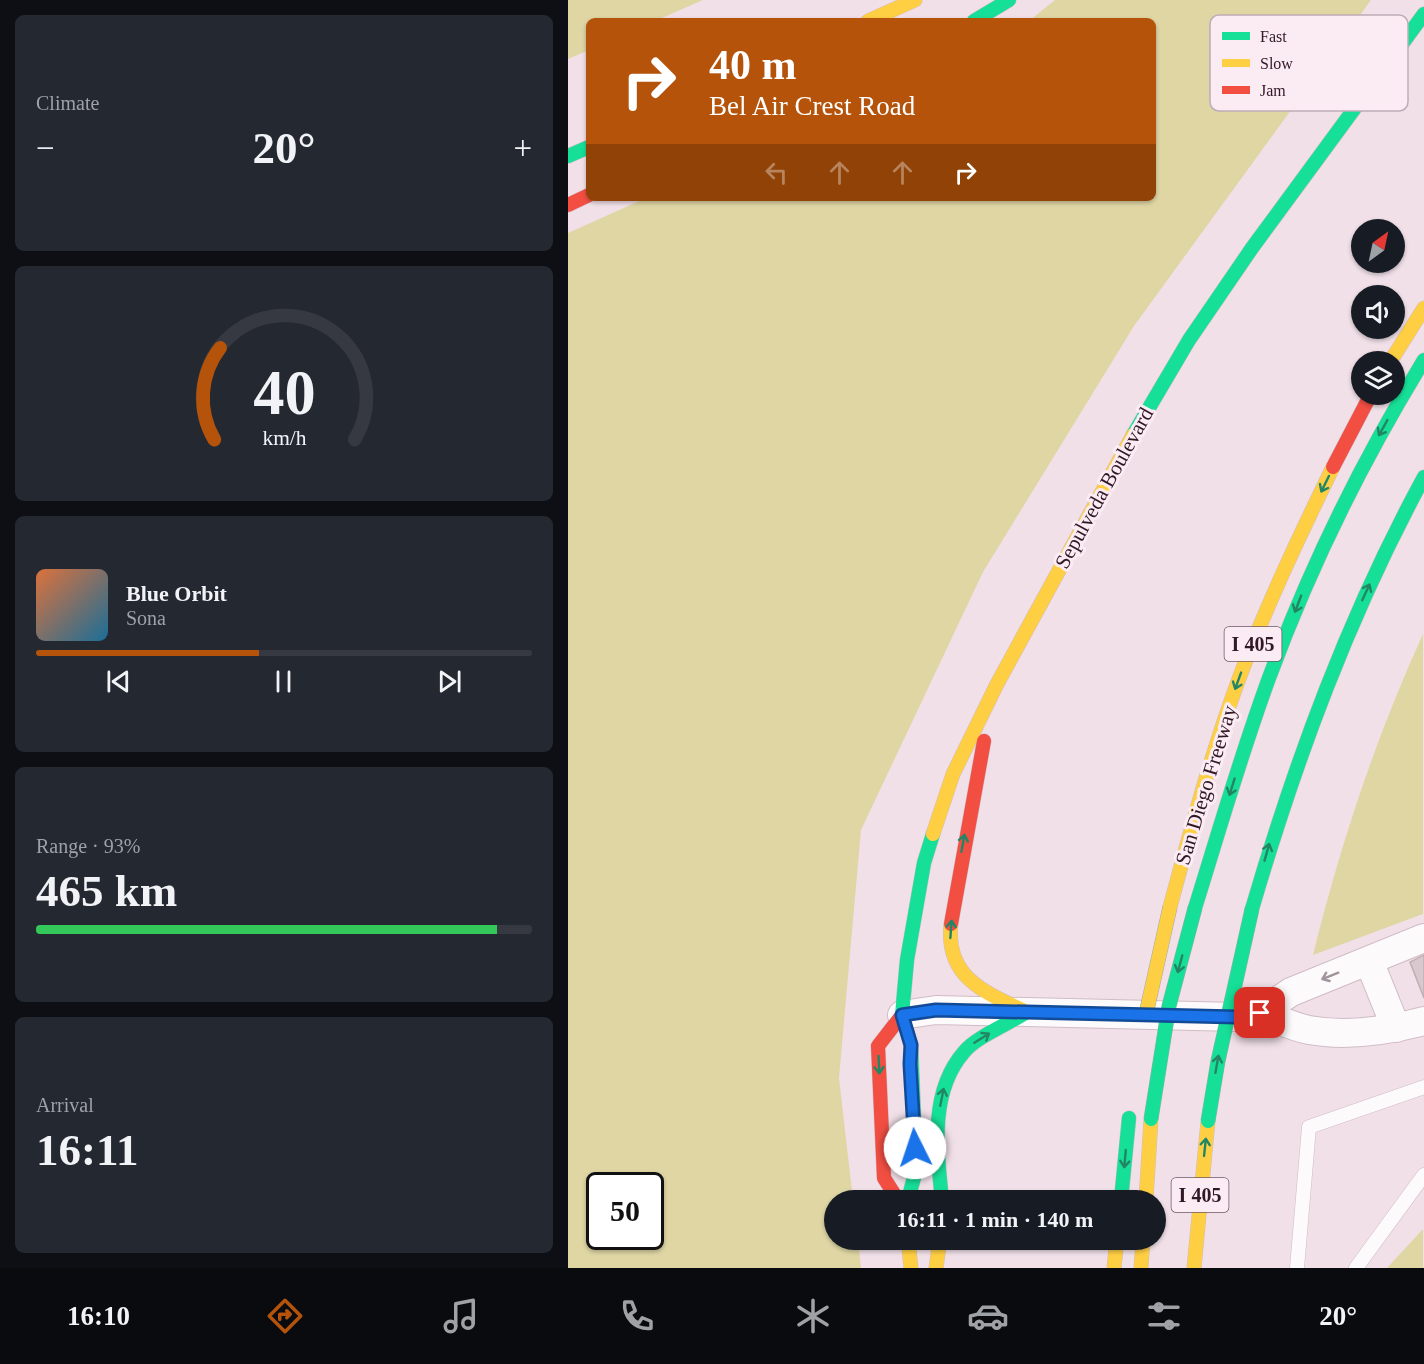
<!DOCTYPE html>
<meta charset="utf-8">
<style>
:root{--surface:#171b24;--page:#242831;--text:#f1f3f6;--muted:#9ea1a6;--line:#363941;--accent:#b45309}
body{margin:0;font-family:Georgia,serif;background:var(--page);color:var(--text);height:100vh;display:flex;flex-direction:column;font-size:22px;white-space:nowrap}
*{box-sizing:border-box;margin:0}
p{font-size:20px;color:var(--muted)}
.icon{flex:none;width:33px;height:33px;fill:none;stroke:currentColor;stroke-width:2;stroke-linecap:round;stroke-linejoin:round}
.map{position:relative;flex:1;overflow:hidden}
.sheet{display:flex;flex-direction:column;gap:15px;padding:15px;background:#0d0f14;width:568px}
.sheet>*{flex:none}
.banner{position:absolute;left:18px;top:18px;width:570px;height:183px;border-radius:9px;box-shadow:0 2px 4px #0004;background:#b45309;color:#fff;overflow:hidden}
.needle{width:39px;rotate:33deg}
.fabs{position:absolute;left:783px;top:219px;display:grid;gap:12px}
.fabs a{display:grid;place-items:center;width:54px;height:54px;border-radius:50%;background:var(--surface);box-shadow:0 2px 4px #0004;font-size:30px}
.speed{position:absolute;left:18px;top:1172px;display:flex;gap:12px;font-size:30px;font-weight:700;text-align:center}
.speed>*{display:grid;place-content:center;width:78px;height:78px;border-radius:50%;background:var(--surface);box-shadow:0 2px 4px #0004;line-height:1}
.speed .limit{border:3px solid #111;border-radius:9px;background:#fff;color:#111}
.pin{position:absolute;display:grid;place-items:center;width:51px;height:51px;color:#fff;margin:-26px;border-radius:12px;box-shadow:0 3px 9px #0006}
.me{position:absolute;width:66px;margin:-33px;rotate:356deg;stroke-linejoin:round;filter:drop-shadow(0 0 4px #0008)}
.turn{display:flex;align-items:center;gap:21px;height:126px;padding:0 24px;font-size:27px}
.turn .icon{width:78px;height:78px;stroke-width:2.5}
.turn b{display:block;font-size:42px;line-height:51px}
.lanes{display:flex;align-items:center;height:57px;padding:0 24px;background:#0003;justify-content:center;gap:30px;direction:ltr}
.lanes .off{opacity:.35}
.big{font-size:45px;font-weight:600;line-height:1.1}
.sheet .tile{flex:1;display:flex;flex-direction:column;justify-content:center;gap:9px;min-width:0;padding:0 21px;border-radius:9px;background:var(--page)}
.sheet .dial{align-items:center;gap:0}
.dial svg{height:156px;overflow:visible;fill:none;stroke:var(--line);stroke-width:7;stroke-linecap:round;text-anchor:middle}
.dial text{fill:var(--text);stroke:none}
.song{display:flex;align-items:center;gap:18px}
.cover{width:72px;height:72px;border-radius:9px;background:linear-gradient(135deg,hsl(20 70% 55%),hsl(200 70% 35%))}
.played{height:6px;border-radius:3px;background:linear-gradient(90deg,var(--accent) 45%,var(--line) 45%)}
.keys{display:flex;justify-content:space-around;direction:ltr}
.heat{display:flex;justify-content:space-between;align-items:center;font-size:33px;direction:ltr}
.charge{height:9px;border-radius:4px;background:linear-gradient(90deg,#34c759 93%,var(--line) 0)}
.trip{position:absolute;left:256px;top:1190px;width:342px;height:60px;border-radius:30px;background:var(--surface);box-shadow:0 2px 4px #0004;font-weight:600;line-height:60px;text-align:center}
.menu{display:flex;height:96px;justify-content:space-around;align-items:center;background:#090b0e;color:var(--muted)}
.menu .icon{width:42px;height:42px}
.menu .on{color:var(--accent)}
.menu b{font-size:27px;color:var(--text)}
main{display:flex;flex:1;min-height:0}
.map>svg:first-child{display:block}
</style>
<main>
<section class="sheet">
<div class="tile"><p>Climate</p>
<div class="heat"><a>−</a><b class="big">20°</b><a>+</a></div>
</div>
<div class="tile dial"><svg viewBox="0 0 100 80">
<path d="M14 69A42 42 0 1 1 86 69"/>
<path d="M14 69A42 42 0 0 1 17 22" stroke="#b45309"/>
<text x="50" y="56" font-size="32" font-weight="700">40</text>
<text x="50" y="72" font-size="11">km/h</text>
</svg></div>
<div class="tile">
<div class="song"><i class="cover"></i><div><b>Blue Orbit</b><p>Sona</p></div></div>
<div class="played"></div>
<div class="keys"><svg class="icon" aria-label="previous" viewBox="0 0 24 24"><path d="M18 5L8 12l10 7zM5 5v14"/></svg><svg class="icon" aria-label="pause" viewBox="0 0 24 24"><path d="M8 5v14M16 5v14"/></svg><svg class="icon" aria-label="next" viewBox="0 0 24 24"><path d="M6 5l10 7-10 7zM19 5v14"/></svg></div>
</div>
<div class="tile"><p>Range · 93%</p><b class="big">465 km</b><div class="charge"></div></div>
<div class="tile"><p>Arrival</p><b class="big">16:11</b></div>
</section>
<div class="map">
<svg width="856" height="1268" viewBox="0 0 856 1268">
<rect width="100%" height="100%" fill="#f1e0e8"/>
<g fill="#dfd6a4" fill-rule="evenodd">
<path d="M0,0H135L87,21H21V50L0,59Z"/>
<path d="M487,0H803L566,326L415,572L293,830L271,1078L285,1200H267V1239H290L293,1268H0V233L78,198H585V21H461ZM32,1185H82V1236H32Z"/>
<path d="M855,634V914L745,955C772,845 808,737 855,634Z"/>
<path d="M855,1229V1268H819Z"/>
</g>
<path fill="#d9c8cd" stroke="#c2adb3" stroke-width="1.5" d="M856,955V998L842,962Z"/>
<g fill="none" stroke-linecap="round" stroke-linejoin="round">
<defs>
<g id="lane">
<path d="M729,1268L741,1127L856,1087"/>
<path d="M788,1268L856,1175"/>
</g>
<g id="street">
<path d="M801,961L828,1028"/>
<path d="M692,1013C708,1018 724,1027 741,1030C779,1037 818,1031 856,1021"/>
<path d="M334,1015L368,1010L669,1017L692,1013L723,992L856,938"/>
</g>
<g id="fast">
<path d="M406,21L441,0"/>
<path d="M0,156L21,147"/>
<path d="M565,435L621,340L684,248L856,14"/>
<path d="M627,908C651,831 673,754 701,678C742,567 794,461 856,360"/>
<path d="M684,909C728,759 781,615 856,477"/>
<path d="M340,1200L348,1170L343,1045L334,1015L339,960L356,863L365,834"/>
<path d="M374,1200C369,1151 361,1092 396,1052C408,1037 442,1023 459,1012"/>
<path d="M553,1200L561,1118"/>
</g>
<g id="slow">
<path d="M300,21L347,0"/>
<path d="M822,362L856,308"/>
<path d="M365,834L385,774L429,684L565,435"/>
<path d="M602,907C623,829 644,751 672,676C699,604 732,535 765,467"/>
<path d="M383,924C377,978 418,993 459,1012"/>
<path d="M578,1200L583,1119"/>
<path d="M340,1239L343,1268"/>
<path d="M368,1268L372,1239"/>
<path d="M546,1268L549,1239"/>
<path d="M573,1268L575,1239"/>
<path d="M626,1268L640,1121"/>
</g>
<g id="jam">
<path d="M0,205L21,195"/>
<path d="M765,467L803,394"/>
<path d="M383,924L416,741"/>
<path d="M330,1200L316,1178L310,1046L334,1015"/>
</g>
</defs>
<use href="#lane" stroke="#d0bcc6" stroke-width="15"/>
<use href="#street" stroke="#d0bcc6" stroke-width="30"/>
<use href="#fast" stroke="#d0bcc6" stroke-width="15"/>
<use href="#slow" stroke="#d0bcc6" stroke-width="15"/>
<use href="#jam" stroke="#d0bcc6" stroke-width="15"/>
<use href="#lane" stroke="#fdfafc" stroke-width="14"/>
<use href="#street" stroke="#fdfafc" stroke-width="28"/>
<use href="#fast" stroke="#16e098" stroke-width="14"/>
<use href="#slow" stroke="#ffcf43" stroke-width="14"/>
<use href="#jam" stroke="#f24e42" stroke-width="14"/>
<defs>
<g id="fast-bridge">
<path d="M583,1119L601,1006L627,908"/>
<path d="M640,1121L650,1061L684,909"/>
</g>
<path id="slow-bridge" d="M578,1014L602,907"/>
</defs>
<use href="#fast-bridge" stroke="#9facaa" stroke-width="15" stroke-linecap="butt"/>
<use href="#slow-bridge" stroke="#9facaa" stroke-width="15" stroke-linecap="butt"/>
<use href="#fast-bridge" stroke="#16e098" stroke-width="14"/>
<use href="#slow-bridge" stroke="#ffcf43" stroke-width="14"/>
</g>
<defs><path id="oneway-shaft" d="M-6 0H5M1.5-3L5.5 0L1.5 3" fill="none" stroke-width="1.6" stroke-linecap="round" stroke-linejoin="round" transform="scale(1.5)"/></defs>
<g stroke="#228665">
<use href="#oneway-shaft" transform="translate(815 428) rotate(119)"/>
<use href="#oneway-shaft" transform="translate(757 484) rotate(116)"/>
<use href="#oneway-shaft" transform="translate(798 592) rotate(-65)"/>
<use href="#oneway-shaft" transform="translate(730 604) rotate(111)"/>
<use href="#oneway-shaft" transform="translate(670 681) rotate(110)"/>
<use href="#oneway-shaft" transform="translate(664 787) rotate(107)"/>
<use href="#oneway-shaft" transform="translate(395 843) rotate(-80)"/>
<use href="#oneway-shaft" transform="translate(699 852) rotate(-74)"/>
<use href="#oneway-shaft" transform="translate(383 929) rotate(-86)"/>
<use href="#oneway-shaft" transform="translate(612 964) rotate(105)"/>
<use href="#oneway-shaft" transform="translate(414 1038) rotate(-32)"/>
<use href="#oneway-shaft" transform="translate(649 1064) rotate(-80)"/>
<use href="#oneway-shaft" transform="translate(311 1065) rotate(87)"/>
<use href="#oneway-shaft" transform="translate(374 1097) rotate(-79)"/>
<use href="#oneway-shaft" transform="translate(637 1147) rotate(-84)"/>
<use href="#oneway-shaft" transform="translate(557 1159) rotate(95)"/>
</g>
<use stroke="#a1949c" href="#oneway-shaft" transform="translate(762 976) rotate(158)"/>
<g fill="none" stroke-linecap="round" stroke-linejoin="round">
<defs>
<path id="route" d="M347,1148L342,1064L343,1045L334,1015L368,1010L669,1017L692,1013"/>
</defs>
<use href="#route" stroke="#114b97" stroke-width="15"/>
<use href="#route" stroke="#1a73e8" stroke-width="10"/>
</g>
<g text-anchor="middle" dominant-baseline="central" stroke-width="6" stroke-linejoin="round" paint-order="stroke">
<g fill="#fbecf3" stroke="#6e5864" stroke-width="1.5">
<rect x="656.5" y="627" width="57" height="34" rx="4.5"/>
<rect x="603.5" y="1178" width="57" height="34" rx="4.5"/>
</g>
<g font-size="20" font-weight="bold" fill="#311826">
<text x="685" y="644">I 405</text>
<text x="632" y="1195">I 405</text>
</g>
<g font-size="21" fill="#311826" stroke="#fbecf3">
<text transform="translate(536 488) rotate(-61)">Sepulveda Boulevard</text>
<text transform="translate(638 785) rotate(-73)">San Diego Freeway</text>
</g>
</g>
<rect x="642" y="15" width="198" height="96" rx="9" fill="#fbecf3" stroke="#beacb6" stroke-width="1.5"/>
<rect x="654" y="32" width="28" height="8" fill="#16e098"/>
<rect x="654" y="59" width="28" height="8" fill="#ffcf43"/>
<rect x="654" y="86" width="28" height="8" fill="#f24e42"/>
<g font-size="16" fill="#311826">
<text x="692" y="42">Fast</text>
<text x="692" y="69">Slow</text>
<text x="692" y="96">Jam</text>
</g>
</svg>
<div class="fabs">
<a><svg class="needle" viewBox="-14 -14 28 28"><path d="M0-13l5 13h-10z" fill="#e53935"/><path d="M0 13l5-13h-10z" fill="#9ea1a6"/></svg></a>
<a><svg class="icon" aria-label="sound" viewBox="0 0 24 24"><path d="M4 9h4l5-4v14l-5-4H4zM17 9q2 3 0 6"/></svg></a>
<a><svg class="icon" aria-label="layers" viewBox="0 0 24 24"><path d="M12 4l9 5-9 5-9-5zM3 14l9 5 9-5"/></svg></a>
</div>
<div class="speed"><div class="limit">50</div></div>
<div class="pin" style="left:692px;top:1013px;background:#d93025"><svg class="icon" aria-label="arrive" viewBox="0 0 24 24"><path d="M6 21V4h12l-3 4 3 4H6"/></svg></div>
<svg class="me" style="left:347px;top:1148px" viewBox="-20 -20 40 40"><circle r="19" fill="#fff"/><path d="M0-13L10 11 0 6-10 11z" fill="#1a73e8"/></svg>
<div class="trip">16:11 · 1 min · 140 m</div>
<div class="banner">
<div class="turn"><svg class="icon" aria-label="right" viewBox="0 0 24 24"><path d="M7 20v-9h11M14 6l5 5-5 5"/></svg><div><b>40 m</b>Bel Air Crest Road</div></div>
<div class="lanes"><svg class="icon off" aria-label="left" viewBox="0 0 24 24"><path d="M17 20v-9H6M10 6l-5 5 5 5"/></svg><svg class="icon off" aria-label="ahead" viewBox="0 0 24 24"><path d="M12 20V5M6 11l6-6 6 6"/></svg><svg class="icon off" aria-label="ahead" viewBox="0 0 24 24"><path d="M12 20V5M6 11l6-6 6 6"/></svg><svg class="icon" aria-label="right" viewBox="0 0 24 24"><path d="M7 20v-9h11M14 6l5 5-5 5"/></svg></div>
</div>
</div>
</main>
<nav class="menu">
<b>16:10</b>
<svg class="icon on" aria-label="directions" viewBox="0 0 24 24"><path d="M12 3l9 9-9 9-9-9zM9 14v-3h6M13 9l2 2-2 2"/></svg>
<svg class="icon" aria-label="music" viewBox="0 0 24 24"><path d="M9 18V5l10-2v13"/><circle cx="6" cy="18" r="3"/><circle cx="16" cy="16" r="3"/></svg>
<svg class="icon" aria-label="phone" viewBox="0 0 24 24"><path d="M5 4h4l2 5-3 2q2 4 5 5l2-3 5 2v4C11 20 4 13 5 4z"/></svg>
<svg class="icon" aria-label="climate" viewBox="0 0 24 24"><path d="M12 3v18M4 7l16 10M4 17L20 7"/></svg>
<svg class="icon" aria-label="car" viewBox="0 0 24 24"><path d="M5 17H2v-5l4-1 3-4h7l3 4 3 1v5h-3M9 17h6M6 11h13"/><circle cx="7" cy="17" r="2"/><circle cx="17" cy="17" r="2"/></svg>
<svg class="icon" aria-label="filters" viewBox="0 0 24 24"><path d="M4 7h16M4 17h16"/><circle cx="9" cy="7" r="2"/><circle cx="15" cy="17" r="2"/></svg>
<b>20°</b>
</nav>
